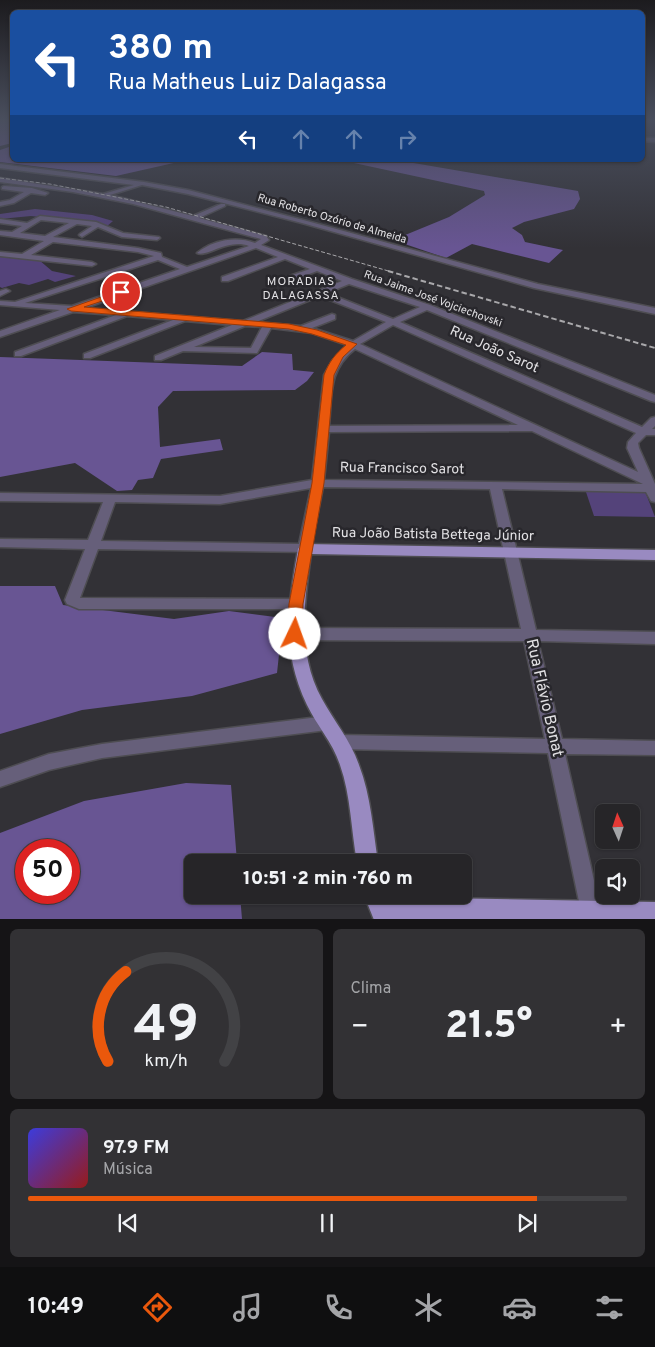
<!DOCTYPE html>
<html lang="pt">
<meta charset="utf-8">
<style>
:root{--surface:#262528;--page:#323134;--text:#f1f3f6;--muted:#a4a5a8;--line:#424245;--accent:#ea580c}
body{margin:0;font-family:Overpass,sans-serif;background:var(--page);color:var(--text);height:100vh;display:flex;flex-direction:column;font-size:19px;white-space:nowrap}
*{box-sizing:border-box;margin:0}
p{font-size:16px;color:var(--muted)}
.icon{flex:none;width:28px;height:28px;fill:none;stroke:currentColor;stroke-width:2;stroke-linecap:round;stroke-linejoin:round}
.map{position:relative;height:919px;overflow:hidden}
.details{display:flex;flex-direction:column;gap:10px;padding:10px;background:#151416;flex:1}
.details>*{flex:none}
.guide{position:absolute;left:10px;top:10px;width:635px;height:152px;border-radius:8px;box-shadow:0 1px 4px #0004,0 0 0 1px var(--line);background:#1a4fa0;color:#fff;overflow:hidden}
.needle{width:32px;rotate:357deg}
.controls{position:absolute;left:595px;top:804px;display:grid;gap:10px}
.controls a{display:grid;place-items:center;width:45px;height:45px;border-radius:8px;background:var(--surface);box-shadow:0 1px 4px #0004,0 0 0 1px var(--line);font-size:25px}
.speed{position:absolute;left:15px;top:839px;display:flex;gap:10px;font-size:25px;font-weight:700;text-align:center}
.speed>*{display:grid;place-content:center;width:65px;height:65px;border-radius:50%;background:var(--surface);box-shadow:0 1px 4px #0004,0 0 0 1px var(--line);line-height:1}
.speed .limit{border:8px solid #d22;background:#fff;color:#111}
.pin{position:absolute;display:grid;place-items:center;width:42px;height:42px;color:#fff;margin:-21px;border:2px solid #fff;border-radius:50%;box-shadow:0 1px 5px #0007}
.me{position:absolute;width:55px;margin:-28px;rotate:3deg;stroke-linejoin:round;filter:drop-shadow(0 0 4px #0008)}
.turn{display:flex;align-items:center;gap:18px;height:105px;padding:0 15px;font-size:22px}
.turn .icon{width:65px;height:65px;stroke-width:2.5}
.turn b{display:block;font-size:35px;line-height:42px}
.lanes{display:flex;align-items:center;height:48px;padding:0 15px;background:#0003;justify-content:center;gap:25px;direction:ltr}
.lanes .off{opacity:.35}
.big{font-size:38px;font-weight:800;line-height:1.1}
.details .widget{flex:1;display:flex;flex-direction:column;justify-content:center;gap:8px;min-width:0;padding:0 18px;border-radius:8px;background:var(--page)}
.details .dial{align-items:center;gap:0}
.dial svg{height:130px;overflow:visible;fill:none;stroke:var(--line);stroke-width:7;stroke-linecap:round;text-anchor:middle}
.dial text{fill:var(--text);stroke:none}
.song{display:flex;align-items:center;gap:15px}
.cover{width:60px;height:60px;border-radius:8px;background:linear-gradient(135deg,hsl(240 70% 55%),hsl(0 70% 35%))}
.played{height:5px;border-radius:2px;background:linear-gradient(90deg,var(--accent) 85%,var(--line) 85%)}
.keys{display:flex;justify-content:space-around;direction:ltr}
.heat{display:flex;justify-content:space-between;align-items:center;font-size:28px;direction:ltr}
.details .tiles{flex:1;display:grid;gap:10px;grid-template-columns:1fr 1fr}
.widget:last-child{grid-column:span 2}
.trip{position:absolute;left:184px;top:854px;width:288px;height:50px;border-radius:8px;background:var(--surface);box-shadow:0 1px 4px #0004,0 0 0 1px var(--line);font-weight:800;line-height:50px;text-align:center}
.dock{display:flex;height:80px;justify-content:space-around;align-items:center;background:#0f0f10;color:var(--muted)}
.dock .icon{width:35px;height:35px}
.dock .active{color:var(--accent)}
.dock b{font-size:22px;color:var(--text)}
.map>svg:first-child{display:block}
</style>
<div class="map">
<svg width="655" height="920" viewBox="0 0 655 920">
<rect width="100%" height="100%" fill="#323136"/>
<g fill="#54437a">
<path d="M35,209L92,215L113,221L106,227L96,223L31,216L0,219V214Z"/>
<path d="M0,255L39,260L52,271L76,276L55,282L48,279L29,285L19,283L2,288L0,287Z"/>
<path d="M585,489L645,491L655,517L594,516Z"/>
</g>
<g fill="#685593" fill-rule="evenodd">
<path d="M0,120H12V143L0,146Z"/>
<path d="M12,146V160H187L116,176L0,162V150Z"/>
<path d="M340,160H396L578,191L580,199L574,209L524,222L512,228L522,235L525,242L563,250L549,263L472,244L446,258L393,240L449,217L485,195L484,191Z"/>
<path d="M262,352L292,354L293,370L314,372L307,381L295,390L173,391L158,407L160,447L220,439L223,450L161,459L153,478L138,480L132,490L117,491L75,463L0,477V357L242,366Z"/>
<path d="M0,586H55L63,605L174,619L229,611L283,618L277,673L192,696L82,710L0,734Z"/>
<path d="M186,783L231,785L237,862H192V895H240L242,919H0V833L84,801ZM26,850H69V892H26Z"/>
</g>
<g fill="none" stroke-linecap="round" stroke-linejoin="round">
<defs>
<g id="minor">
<path d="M642,138H655V142L642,141Z"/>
<path d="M0,164L144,182L188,190L307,221L538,284L655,308V314L534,288L302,223L188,194L142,185L110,195L193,216L221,204H225V206L199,218L266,236L269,240L261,245L352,279L430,305L655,395V402L651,401L427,310L400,322L642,427L651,418L655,417V426L652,429H655V435H646L638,443L639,448L655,484V502L651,501L646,492L502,489L536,630L655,632V644L538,641L562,739L655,741V755L565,754L601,911L598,918L595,920L584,918L581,911L548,753L339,749L333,747L331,742L333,737L339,735L545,739L524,641L295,640L290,638L288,634L290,630L295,628L521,629L490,489L323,487L310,552L98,549L80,598L296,599L301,600L303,604L301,608L296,609H79L67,604L65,600L85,549L0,547V539L88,540L103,502L0,501V493L220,496L312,480L324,375L332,361L347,345L312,333L271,328L257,353L183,351L161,360H155V356L232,325L185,321L90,358H84V354L173,320L127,316L21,356H15V352L116,315L73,312L0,337V331L60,310L0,305V301L15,302L154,256L138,252L53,242L31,255L92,262L96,264L92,266L0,256V252L22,254L44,241L0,235V231L12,232L22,226L0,223V219L27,223L40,216L96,222L123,233L159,237L160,238L157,240L122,237L98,227L82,237L79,235L80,234L92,226L77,224L53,237L138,248L161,253L162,257L187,267L249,246C228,238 206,258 197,253C213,240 236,236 255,243L261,239L133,204L73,192L0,182V178L103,194L134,185L0,168ZM41,220L69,223L45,236L20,233ZM256,248L278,257L222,277V281H228L285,259L310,269L275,281V285H281L317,271L342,281L243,321L85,308ZM158,260L180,269L72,306L25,303ZM349,284L420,307L393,319L327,293ZM320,296L386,322L353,341L312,328L335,319V315L332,314L301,326L256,322ZM393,325L636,433L628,442L627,448L638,472L360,344ZM245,326L262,327L251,348L194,347ZM355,349L518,425L329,426C332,395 328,370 355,349ZM532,431L643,484L324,480L329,432ZM311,488L299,544L101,541L115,502L220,504Z"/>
<path d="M4,186L32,188L48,193L45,195L31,193L14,203L0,206V202L10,200L24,192L2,189V187Z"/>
<path d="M6,289L10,291L0,296V291Z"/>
<path d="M327,716L333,718L335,723L333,728L327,730L102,758L49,770L0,787V771L49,754L102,744Z"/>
</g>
<g id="major">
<path d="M305,544L655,550V560L311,554C304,603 297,654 322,699C334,721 351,741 359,765C371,796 373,830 378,862H357C351,830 351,796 340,765C333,743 317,726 307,705C281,651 288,606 298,549L300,546Z"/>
<path d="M364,895H386L387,897L655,902V920H374Z"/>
</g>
</defs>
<use href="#minor" stroke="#4e4d52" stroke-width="3"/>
<use href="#major" stroke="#4e4d52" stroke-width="3"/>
<use href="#minor" fill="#665f7a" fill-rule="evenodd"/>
<use href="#major" fill="#998ac1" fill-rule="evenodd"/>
<path stroke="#a9a8ab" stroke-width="1" stroke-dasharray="4 2" stroke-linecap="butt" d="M0,178L50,184L166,207L392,272"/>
<path stroke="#a9a8ab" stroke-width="2" stroke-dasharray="5.5 3" stroke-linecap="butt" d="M388,271L655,348"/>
</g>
<linearGradient id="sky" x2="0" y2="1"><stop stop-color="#1c1b1e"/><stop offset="0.48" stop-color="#494e5d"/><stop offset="1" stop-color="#494e5d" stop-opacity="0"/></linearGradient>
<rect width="655" height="248" fill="url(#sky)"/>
<path fill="#ea580c" stroke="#983908" d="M121,290L125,292L124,294L84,307L289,324L317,330L357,344L343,357L334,375L324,483L303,604L302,634L300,638L295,640L290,638L287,634L289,604L312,483L324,375C329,362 335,354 346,345L312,334L289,329L71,311L67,309Z"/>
<g text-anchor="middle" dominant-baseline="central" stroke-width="5" stroke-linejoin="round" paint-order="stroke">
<g font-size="11" fill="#e2e1e4" stroke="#28272c">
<text transform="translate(332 219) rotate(16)">Rua Roberto Ozório de Almeida</text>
<text transform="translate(433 299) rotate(20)">Rua Jaime José Vojciechovski</text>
</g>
<g font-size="12" letter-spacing="1" fill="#e2e1e4" stroke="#28272c">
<text x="301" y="282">MORADIAS<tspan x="301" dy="14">DALAGASSA</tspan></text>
</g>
<g font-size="14" fill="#e2e1e4" stroke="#28272c">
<text transform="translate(494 350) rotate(24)">Rua João Sarot</text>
<text transform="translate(402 469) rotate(1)">Rua Francisco Sarot</text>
<text transform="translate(433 535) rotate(1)">Rua João Batista Bettega Júnior</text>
</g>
<g font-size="16" fill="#e2e1e4" stroke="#28272c">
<text transform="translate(544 698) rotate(77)">Rua Flávio Bonat</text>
</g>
</g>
</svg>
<div class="controls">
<a><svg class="needle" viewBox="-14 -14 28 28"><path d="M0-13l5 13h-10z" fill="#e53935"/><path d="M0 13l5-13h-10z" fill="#a4a5a8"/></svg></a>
<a><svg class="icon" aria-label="sound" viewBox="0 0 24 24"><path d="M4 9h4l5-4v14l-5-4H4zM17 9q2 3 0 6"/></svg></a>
</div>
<div class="speed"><div class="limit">50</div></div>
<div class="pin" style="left:121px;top:292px;background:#d93025"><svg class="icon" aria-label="arrive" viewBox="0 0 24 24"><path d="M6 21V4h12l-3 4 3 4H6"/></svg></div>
<svg class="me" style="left:295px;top:634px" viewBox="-20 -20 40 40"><circle r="19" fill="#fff"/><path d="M0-13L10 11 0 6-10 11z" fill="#ea580c"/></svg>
<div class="trip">10:51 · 2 min · 760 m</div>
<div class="guide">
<div class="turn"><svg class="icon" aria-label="left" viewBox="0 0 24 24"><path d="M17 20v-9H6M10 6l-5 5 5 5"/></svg><div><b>380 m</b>Rua Matheus Luiz Dalagassa</div></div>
<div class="lanes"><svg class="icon" aria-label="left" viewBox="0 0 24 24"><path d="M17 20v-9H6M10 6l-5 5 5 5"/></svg><svg class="icon off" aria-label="ahead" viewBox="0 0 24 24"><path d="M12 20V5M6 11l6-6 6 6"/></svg><svg class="icon off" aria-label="ahead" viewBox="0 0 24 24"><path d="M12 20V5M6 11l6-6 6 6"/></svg><svg class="icon off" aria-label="right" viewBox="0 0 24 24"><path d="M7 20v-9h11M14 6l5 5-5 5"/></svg></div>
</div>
</div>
<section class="details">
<div class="tiles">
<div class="widget dial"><svg viewBox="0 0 100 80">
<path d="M14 69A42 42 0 1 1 86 69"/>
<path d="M14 69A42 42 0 0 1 25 14" stroke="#ea580c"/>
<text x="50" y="56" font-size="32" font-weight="700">49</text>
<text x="50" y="72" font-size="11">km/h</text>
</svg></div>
<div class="widget"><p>Clima</p>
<div class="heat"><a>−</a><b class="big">21.5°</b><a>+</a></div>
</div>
<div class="widget">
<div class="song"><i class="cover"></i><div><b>97.9 FM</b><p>Música</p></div></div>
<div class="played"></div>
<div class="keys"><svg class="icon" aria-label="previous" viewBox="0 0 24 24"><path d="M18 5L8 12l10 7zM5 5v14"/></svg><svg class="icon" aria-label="pause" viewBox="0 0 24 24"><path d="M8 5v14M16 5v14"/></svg><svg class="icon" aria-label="next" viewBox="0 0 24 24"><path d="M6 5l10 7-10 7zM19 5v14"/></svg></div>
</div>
</div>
</section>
<nav class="dock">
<b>10:49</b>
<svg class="icon active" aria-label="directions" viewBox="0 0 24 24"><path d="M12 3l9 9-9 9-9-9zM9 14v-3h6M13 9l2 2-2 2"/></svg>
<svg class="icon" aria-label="music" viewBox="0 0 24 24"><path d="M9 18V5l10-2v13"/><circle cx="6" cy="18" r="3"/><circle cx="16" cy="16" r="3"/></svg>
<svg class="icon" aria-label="phone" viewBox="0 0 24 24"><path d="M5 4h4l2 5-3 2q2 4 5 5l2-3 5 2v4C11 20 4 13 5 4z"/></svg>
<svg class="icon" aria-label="climate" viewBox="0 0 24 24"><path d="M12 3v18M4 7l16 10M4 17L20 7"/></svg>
<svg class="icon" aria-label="car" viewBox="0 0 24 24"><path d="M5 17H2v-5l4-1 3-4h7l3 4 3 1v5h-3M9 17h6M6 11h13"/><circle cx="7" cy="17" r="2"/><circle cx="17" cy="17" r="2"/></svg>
<svg class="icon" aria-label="filters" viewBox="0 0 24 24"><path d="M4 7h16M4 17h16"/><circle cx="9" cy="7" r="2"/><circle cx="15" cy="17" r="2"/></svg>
</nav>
